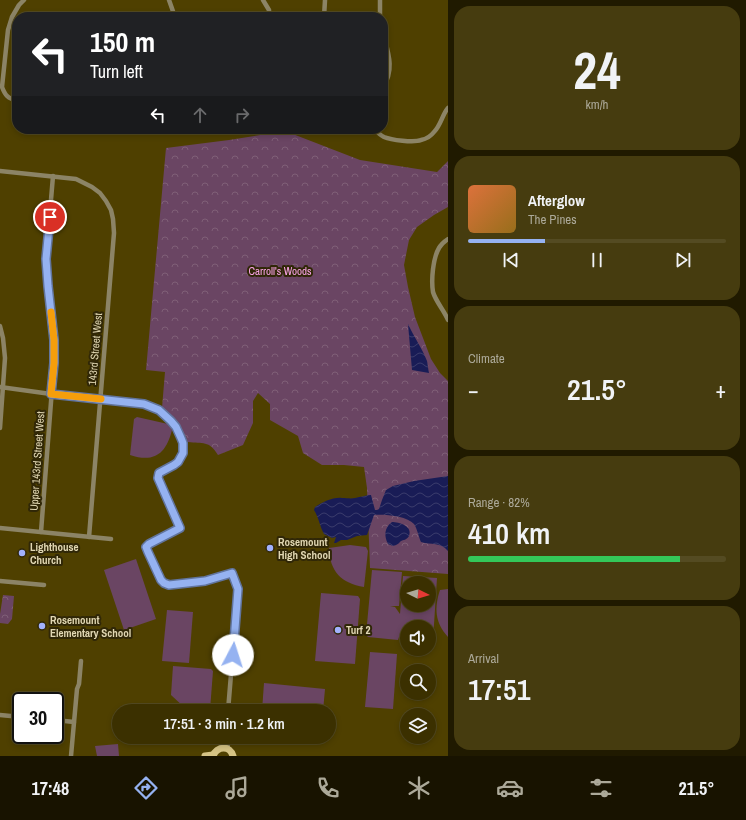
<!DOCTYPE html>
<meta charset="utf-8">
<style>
:root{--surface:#3b3000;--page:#463c0f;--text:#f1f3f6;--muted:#aca999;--line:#544b22;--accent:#95b2f1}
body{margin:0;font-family:"Archivo Narrow",sans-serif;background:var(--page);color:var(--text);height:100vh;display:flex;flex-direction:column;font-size:15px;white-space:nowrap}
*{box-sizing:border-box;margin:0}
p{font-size:13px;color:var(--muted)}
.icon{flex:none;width:22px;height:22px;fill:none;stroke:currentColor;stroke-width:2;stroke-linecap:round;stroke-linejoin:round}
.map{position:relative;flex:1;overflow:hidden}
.drawer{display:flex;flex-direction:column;gap:6px;padding:6px;background:#201a00;width:298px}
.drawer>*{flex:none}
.hud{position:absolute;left:12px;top:12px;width:376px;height:122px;border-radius:16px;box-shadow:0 2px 6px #0003,0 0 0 1px var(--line);background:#202124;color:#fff;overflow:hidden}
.needle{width:26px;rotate:95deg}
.controls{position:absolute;left:400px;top:576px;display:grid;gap:8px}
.controls a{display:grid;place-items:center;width:36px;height:36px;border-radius:50%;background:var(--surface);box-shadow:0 2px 6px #0003,0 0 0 1px var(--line);font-size:20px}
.speed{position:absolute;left:12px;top:692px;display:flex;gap:8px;font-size:20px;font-weight:700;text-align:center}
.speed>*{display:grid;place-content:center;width:52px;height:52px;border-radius:50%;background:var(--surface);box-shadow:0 2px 6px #0003,0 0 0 1px var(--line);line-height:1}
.speed .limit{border:2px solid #111;border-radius:6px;background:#fff;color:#111}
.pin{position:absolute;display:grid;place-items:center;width:34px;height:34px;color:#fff;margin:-17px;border:2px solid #fff;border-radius:50%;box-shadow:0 1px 4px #0007}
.me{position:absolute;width:44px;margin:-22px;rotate:5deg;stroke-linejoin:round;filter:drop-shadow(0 0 3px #0008)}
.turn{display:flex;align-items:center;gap:14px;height:84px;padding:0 12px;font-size:18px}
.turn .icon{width:52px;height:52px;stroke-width:2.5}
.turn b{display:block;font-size:28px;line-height:34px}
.lanes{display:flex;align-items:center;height:38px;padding:0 12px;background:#0003;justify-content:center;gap:20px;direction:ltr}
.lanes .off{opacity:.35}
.big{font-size:30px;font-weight:600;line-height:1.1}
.drawer .tile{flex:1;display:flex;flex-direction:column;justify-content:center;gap:6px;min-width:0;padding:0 14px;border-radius:16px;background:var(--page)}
.drawer .dial{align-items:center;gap:0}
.dial b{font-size:52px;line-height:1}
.song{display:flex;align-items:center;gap:12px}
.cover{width:48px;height:48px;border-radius:6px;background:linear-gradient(135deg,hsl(20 70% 55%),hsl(40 70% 35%))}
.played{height:4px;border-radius:2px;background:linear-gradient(90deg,var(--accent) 30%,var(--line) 30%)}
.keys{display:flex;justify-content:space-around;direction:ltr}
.heat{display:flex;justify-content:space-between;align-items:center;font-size:22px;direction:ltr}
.charge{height:6px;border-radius:3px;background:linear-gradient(90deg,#34c759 82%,var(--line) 0)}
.trip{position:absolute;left:112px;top:704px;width:224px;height:40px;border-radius:20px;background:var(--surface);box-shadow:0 2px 6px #0003,0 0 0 1px var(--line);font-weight:600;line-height:40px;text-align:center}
.dock{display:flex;height:64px;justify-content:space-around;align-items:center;background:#181300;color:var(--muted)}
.dock .icon{width:28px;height:28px}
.dock .selected{color:var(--accent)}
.dock b{font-size:18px;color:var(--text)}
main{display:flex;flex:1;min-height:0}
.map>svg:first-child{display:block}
</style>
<main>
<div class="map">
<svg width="448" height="756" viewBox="0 0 448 756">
<defs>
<pattern id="forest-crowns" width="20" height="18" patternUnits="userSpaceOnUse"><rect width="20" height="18" fill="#6a4563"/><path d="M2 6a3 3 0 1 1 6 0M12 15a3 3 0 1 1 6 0" fill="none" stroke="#7f5f77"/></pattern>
<pattern id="water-waves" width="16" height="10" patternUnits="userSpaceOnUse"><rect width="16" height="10" fill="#191c56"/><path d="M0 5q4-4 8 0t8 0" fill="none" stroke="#3a3c6c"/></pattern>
</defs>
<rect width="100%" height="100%" fill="#4f4000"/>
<g fill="url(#forest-crowns)">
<path d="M285,131L360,160L437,172L448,161V207L434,215L417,227L409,240L404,265L408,287L415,317L431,359L440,373L448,381V574L370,568L367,488L364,467L344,465H322L303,453L298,436L270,420V404L258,393L253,401V423L243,445L218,455C209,440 203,444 188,442L180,426L162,408L165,372L146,370L166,148L229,140Z"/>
<path d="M3,595L14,596L12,619L8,624L0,623V614Z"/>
</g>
<g fill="#6a4563" fill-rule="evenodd">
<path d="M137,417L168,424L172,430C166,454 154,463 130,455L134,419Z"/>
<path d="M350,545L366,547L368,551L364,587C341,583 330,572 329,548Z"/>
<path d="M136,559L156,619L124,630L104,570Z"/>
<path d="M372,570L402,572L399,606H390L395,607L400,614L403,576L437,578L433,640L429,639V627H407V638L399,637L398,640L368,637L366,635ZM407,583H429V605H407Z"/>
<path d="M448,589V637C435,623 434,608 440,590Z"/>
<path d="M321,593L358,596L360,599L355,664L315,661Z"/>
<path d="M167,610L193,612L189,663L162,661Z"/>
<path d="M370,652L397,654L393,709L365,707Z"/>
<path d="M173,666L211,669L213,671L210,710L185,708L171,695Z"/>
<path d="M264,683L325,689L323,711H262Z"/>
<path d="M158,737H185L184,744L161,745L157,742Z"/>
<path d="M118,744L119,756H97L95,746Z"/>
</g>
<g fill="url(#water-waves)">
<path d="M408,324C414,337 422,348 427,361C428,365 428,369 429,373L412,370Z"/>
<path d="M448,476V551C441,542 431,545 421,542C419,538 417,528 414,524C407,516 384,514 374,515L367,535L357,536L347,540H341L336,543H334L336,537L332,538L324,534C320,527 319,518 314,510L315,507C323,502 333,497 342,498C347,498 351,499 355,498C361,497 366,495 371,495L375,510H377L379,509L382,500L386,490L393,486L414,481Z"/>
<path d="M392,522C399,522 413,526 409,536C407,540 403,540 401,541C398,544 397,545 393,546L388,544C384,536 384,528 392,522Z"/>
</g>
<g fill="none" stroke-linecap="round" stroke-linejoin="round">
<g stroke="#8c8466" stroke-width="4.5">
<path d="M169,0L175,17"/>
<path d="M263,0L269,10V17"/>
<path d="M324,17L325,0"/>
<path d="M380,17V0"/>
<path d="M383,33C388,52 395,69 383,87"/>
<path d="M17,100C8,99 5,95 2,87L8,30L12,17L19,5L24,0"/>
<path d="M374,129C377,132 380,135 384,137C391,140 414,143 421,140C426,139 431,136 434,132C441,125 442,115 448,108"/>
<path d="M0,171L76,179L92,187L100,193L106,201L111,210L113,219L114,233L89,537"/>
<path d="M448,239C445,241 441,244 439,248C433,258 431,280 433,292C436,302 444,310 448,320"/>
<path d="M0,326L3,338L5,358L0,428"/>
<path d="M0,387L51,394L144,404L159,410L171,421L176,427L181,438L183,443V453L178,462L174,465L159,473L158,478L180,528L149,544L146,547L161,580L164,583L169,585L205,581L232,573L238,589L228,711"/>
<path d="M0,528L111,539"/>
<path d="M41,532L54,363V340L48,286L46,259L53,176"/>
<path d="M0,581L44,585"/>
<path d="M0,715L21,717"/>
<path d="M55,720L74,722"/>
<path d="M227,737L228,749"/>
<path d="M221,748L224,737"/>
<path d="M71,756L77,689L79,684L81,661"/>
</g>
<g stroke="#d6c485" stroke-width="7">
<path d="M205,756L213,755"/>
<path d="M213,756C217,746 230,745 233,756"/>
</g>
</g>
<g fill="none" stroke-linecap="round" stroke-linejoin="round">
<defs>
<path id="route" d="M50,217L46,259L48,286L54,340V363L51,394L144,404L159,410L171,421L176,427L181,438L183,443V453L178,462L174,465L159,473L158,478L180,528L149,544L146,547L148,552L161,580L164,583L169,585L205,581L232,573L238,589L233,655"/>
</defs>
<use href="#route" stroke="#61749d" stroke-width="10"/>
<use href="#route" stroke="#95b2f1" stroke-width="7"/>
<path stroke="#f59e0b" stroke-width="7" d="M51,312L54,340V363L51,394L101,399"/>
</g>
<g fill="#a2b2fd" stroke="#302707" stroke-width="1.5">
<circle cx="270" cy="548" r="4"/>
<circle cx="22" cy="553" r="4"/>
<circle cx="42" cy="626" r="4"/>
<circle cx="338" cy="630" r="4"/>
</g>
<g text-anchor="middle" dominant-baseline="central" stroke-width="4" stroke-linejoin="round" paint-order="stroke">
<g font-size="11" fill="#fca5ea" stroke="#302707">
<text x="280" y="271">Carroll's Woods</text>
</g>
<g font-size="11" fill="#e1d7b3" stroke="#302707">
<text transform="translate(95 349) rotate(-85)">143rd Street West</text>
<text transform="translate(37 461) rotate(-86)">Upper 143rd Street West</text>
</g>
<g font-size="11" font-weight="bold" fill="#e1d7b3" stroke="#302707" text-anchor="start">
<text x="278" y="542">Rosemount<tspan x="278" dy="13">High School</tspan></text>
<text x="30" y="547">Lighthouse<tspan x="30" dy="13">Church</tspan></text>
<text x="50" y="620">Rosemount<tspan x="50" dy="13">Elementary School</tspan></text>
<text x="346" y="630">Turf 2</text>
</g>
</g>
</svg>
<div class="controls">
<a><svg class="needle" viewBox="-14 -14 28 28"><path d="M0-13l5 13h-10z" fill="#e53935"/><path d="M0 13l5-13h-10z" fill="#aca999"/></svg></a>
<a><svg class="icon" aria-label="sound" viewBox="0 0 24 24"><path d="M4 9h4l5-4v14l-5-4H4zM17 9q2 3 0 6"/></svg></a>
<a><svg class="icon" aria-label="search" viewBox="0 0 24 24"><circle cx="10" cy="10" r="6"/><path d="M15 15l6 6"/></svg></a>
<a><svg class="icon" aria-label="layers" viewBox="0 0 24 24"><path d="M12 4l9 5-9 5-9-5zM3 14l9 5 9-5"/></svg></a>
</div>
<div class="speed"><div class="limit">30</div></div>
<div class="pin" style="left:50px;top:217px;background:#d93025"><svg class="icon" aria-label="arrive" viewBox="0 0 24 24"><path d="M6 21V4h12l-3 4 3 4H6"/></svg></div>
<svg class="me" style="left:233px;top:655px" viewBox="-20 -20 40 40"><circle r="19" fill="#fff"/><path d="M0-13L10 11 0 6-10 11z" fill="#95b2f1"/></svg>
<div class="trip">17:51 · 3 min · 1.2 km</div>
<div class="hud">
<div class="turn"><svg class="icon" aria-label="left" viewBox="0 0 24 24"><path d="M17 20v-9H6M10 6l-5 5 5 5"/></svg><div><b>150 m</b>Turn left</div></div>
<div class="lanes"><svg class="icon" aria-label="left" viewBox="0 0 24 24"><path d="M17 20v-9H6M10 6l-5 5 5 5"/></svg><svg class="icon off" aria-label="ahead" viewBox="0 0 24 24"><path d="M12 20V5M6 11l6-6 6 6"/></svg><svg class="icon off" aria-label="right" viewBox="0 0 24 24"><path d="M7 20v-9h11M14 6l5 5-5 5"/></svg></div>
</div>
</div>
<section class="drawer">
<div class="tile dial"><b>24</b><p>km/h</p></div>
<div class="tile">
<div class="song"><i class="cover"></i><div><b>Afterglow</b><p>The Pines</p></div></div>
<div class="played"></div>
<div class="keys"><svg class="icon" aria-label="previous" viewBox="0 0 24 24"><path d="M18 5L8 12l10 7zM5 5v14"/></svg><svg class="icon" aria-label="pause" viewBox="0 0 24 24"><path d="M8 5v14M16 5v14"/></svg><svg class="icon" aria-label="next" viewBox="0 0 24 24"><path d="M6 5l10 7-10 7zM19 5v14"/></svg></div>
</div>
<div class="tile"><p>Climate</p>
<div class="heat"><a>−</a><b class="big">21.5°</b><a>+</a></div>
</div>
<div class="tile"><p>Range · 82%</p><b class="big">410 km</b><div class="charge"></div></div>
<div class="tile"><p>Arrival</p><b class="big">17:51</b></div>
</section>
</main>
<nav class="dock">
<b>17:48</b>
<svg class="icon selected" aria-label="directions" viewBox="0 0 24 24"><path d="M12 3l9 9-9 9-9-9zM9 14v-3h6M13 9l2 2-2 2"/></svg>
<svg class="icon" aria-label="music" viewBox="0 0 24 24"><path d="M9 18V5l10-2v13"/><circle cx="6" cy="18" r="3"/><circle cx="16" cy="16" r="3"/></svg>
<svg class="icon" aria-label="phone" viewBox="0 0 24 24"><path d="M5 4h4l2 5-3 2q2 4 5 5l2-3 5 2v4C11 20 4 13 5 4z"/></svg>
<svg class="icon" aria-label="climate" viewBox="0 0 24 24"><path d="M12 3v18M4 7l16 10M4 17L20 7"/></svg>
<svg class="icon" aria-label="car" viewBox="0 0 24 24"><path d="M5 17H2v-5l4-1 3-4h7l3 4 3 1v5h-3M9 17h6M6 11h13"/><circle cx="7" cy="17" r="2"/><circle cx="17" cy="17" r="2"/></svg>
<svg class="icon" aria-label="filters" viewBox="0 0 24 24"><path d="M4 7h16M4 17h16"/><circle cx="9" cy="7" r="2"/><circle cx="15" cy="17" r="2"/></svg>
<b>21.5°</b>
</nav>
